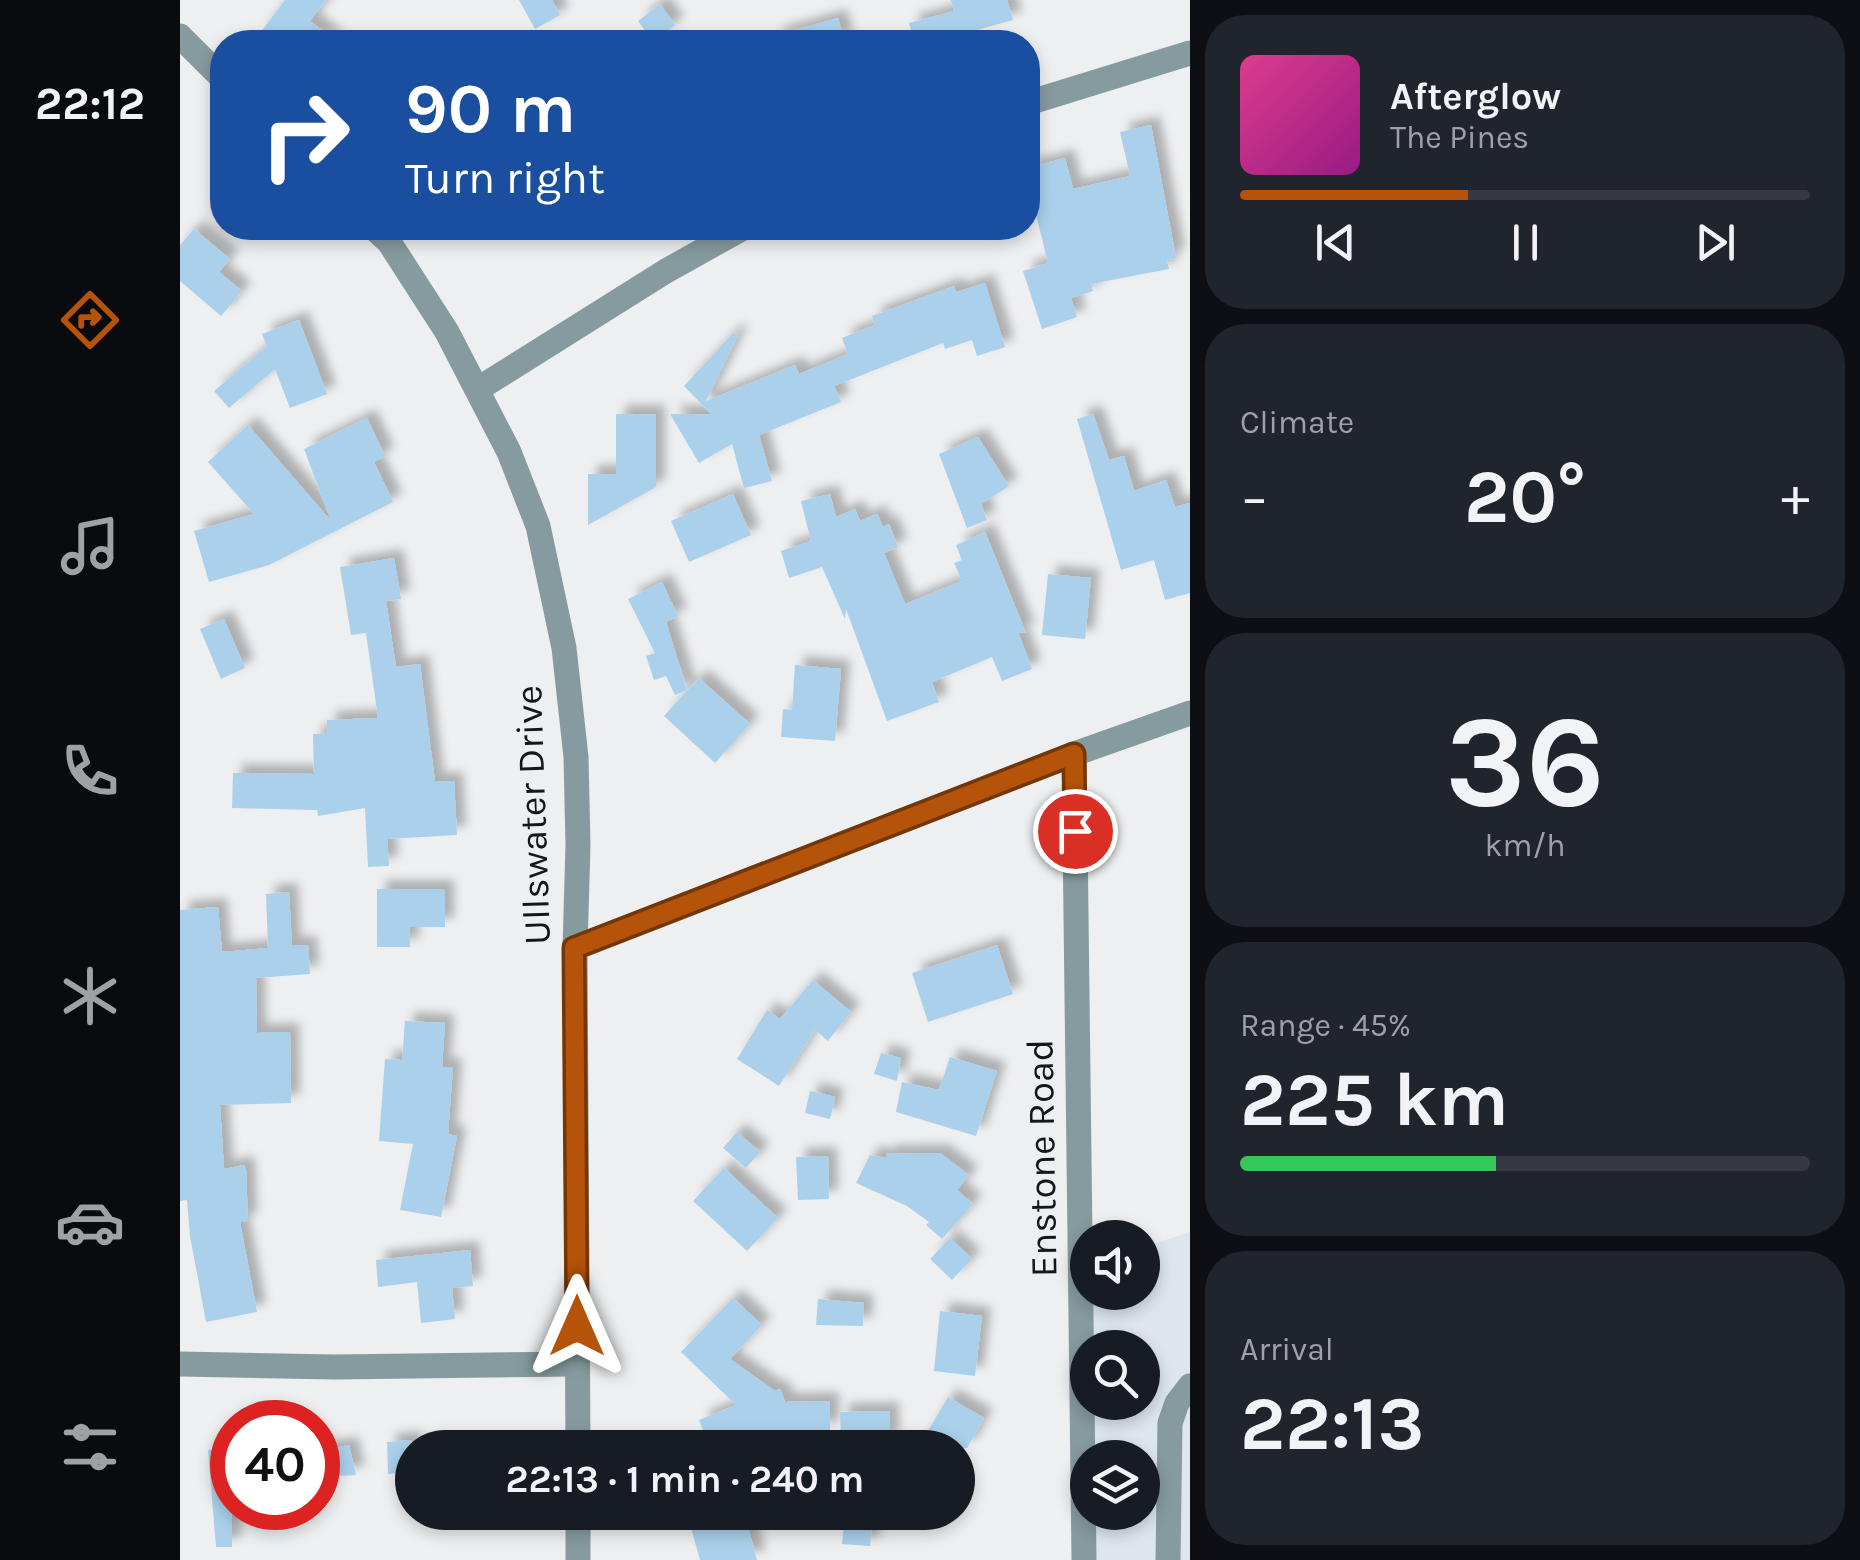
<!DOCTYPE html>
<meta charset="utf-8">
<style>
:root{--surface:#171b24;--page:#20242c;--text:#f1f3f6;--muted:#9ea1a6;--line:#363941;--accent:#b45309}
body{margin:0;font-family:Karla,sans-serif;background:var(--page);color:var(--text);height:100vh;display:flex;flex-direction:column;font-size:38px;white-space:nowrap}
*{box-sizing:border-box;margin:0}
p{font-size:32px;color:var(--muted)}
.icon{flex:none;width:55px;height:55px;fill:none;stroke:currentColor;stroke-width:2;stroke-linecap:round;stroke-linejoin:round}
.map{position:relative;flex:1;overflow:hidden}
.drawer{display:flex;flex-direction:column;gap:15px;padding:15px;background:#0d0f14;width:670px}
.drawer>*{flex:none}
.hud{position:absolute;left:30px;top:30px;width:830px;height:210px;border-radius:40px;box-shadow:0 5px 15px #0003;background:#1a4fa0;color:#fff;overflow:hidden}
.tools{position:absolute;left:890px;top:1220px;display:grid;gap:20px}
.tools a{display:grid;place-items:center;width:90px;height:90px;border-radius:50%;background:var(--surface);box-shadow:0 5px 15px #0003;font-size:50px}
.speed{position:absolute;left:30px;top:1400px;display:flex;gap:20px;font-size:50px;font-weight:700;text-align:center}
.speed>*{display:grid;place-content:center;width:130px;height:130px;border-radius:50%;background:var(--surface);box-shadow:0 5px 15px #0003;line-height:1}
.speed .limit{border:15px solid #d22;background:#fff;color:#111}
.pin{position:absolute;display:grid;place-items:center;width:85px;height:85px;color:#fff;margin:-42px;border:5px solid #fff;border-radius:50%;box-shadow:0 2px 10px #0007}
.me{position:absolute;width:110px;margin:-55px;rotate:0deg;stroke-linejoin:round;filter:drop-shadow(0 0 8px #0008)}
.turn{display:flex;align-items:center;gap:35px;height:210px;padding:0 30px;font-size:45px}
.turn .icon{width:130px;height:130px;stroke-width:2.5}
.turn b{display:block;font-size:70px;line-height:85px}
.big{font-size:75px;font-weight:700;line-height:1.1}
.drawer .tile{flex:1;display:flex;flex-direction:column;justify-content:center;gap:15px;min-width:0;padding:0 35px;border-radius:40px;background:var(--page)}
.drawer .dial{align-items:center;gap:0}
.dial b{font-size:130px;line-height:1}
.song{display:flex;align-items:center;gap:30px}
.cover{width:120px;height:120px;border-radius:15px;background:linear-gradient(135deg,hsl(330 70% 55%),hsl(310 70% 35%))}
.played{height:10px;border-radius:5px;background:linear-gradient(90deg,var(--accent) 40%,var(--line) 40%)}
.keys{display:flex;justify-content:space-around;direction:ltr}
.heat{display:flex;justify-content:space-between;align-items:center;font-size:55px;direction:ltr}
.charge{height:15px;border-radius:8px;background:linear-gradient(90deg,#34c759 45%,var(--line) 0)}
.trip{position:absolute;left:215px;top:1430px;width:580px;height:100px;border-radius:50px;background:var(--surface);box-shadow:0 5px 15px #0003;font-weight:700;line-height:100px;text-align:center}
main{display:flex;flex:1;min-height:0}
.tabs{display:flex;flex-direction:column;width:180px;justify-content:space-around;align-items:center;background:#090b0e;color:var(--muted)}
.tabs .icon{width:70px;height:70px}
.tabs .current{color:var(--accent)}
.tabs b{font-size:45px;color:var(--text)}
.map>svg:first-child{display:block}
</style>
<main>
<nav class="tabs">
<b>22:12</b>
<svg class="icon current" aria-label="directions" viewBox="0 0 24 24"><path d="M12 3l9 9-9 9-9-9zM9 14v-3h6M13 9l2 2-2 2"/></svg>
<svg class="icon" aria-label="music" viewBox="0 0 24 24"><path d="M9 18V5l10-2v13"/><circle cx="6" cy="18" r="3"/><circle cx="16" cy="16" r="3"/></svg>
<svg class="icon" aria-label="phone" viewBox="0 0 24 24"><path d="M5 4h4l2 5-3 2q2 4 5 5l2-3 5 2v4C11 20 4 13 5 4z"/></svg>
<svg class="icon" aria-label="climate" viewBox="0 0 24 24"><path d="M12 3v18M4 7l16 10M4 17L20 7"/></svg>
<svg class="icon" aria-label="car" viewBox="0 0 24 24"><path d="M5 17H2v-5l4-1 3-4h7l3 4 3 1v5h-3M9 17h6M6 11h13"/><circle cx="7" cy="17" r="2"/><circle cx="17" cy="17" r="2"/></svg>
<svg class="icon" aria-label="filters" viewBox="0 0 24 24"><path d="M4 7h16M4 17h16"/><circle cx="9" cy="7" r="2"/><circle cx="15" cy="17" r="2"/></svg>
</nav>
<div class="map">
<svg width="1010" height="1560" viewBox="0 0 1010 1560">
<defs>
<filter id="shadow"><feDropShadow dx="9" dy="-9" stdDeviation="5" flood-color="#0004"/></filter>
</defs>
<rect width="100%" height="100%" fill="#edeff0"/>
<path fill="#dde6ed" d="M1010,1232V1560H915V1513L962,1512V1458L914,1457V1403L962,1402V1348L913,1347L912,1293L962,1292L963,1247Z"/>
<g fill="#abd0eb" filter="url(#shadow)">
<path d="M105,0H146L130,21L157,42H92L80,33Z"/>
<path d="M339,0H372L380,15L355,29Z"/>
<path d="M771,0H827L833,20L765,39L766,42H734L729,23L774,11Z"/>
<path d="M480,4L495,25L473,41L458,21Z"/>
<path d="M658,18L665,42H595L594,36Z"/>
<path d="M971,125L996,258L987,260L989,269L911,284L913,291L891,298L897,317L862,329L843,271L868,263L856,215L848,217V168L885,158L893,189L950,176L940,132Z"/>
<path d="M14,229L50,259L39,272L62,291L41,316L0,281V245Z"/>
<path d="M805,283L825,347L797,356L792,340L765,349L763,343L654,386L661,402L579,435L592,481L564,488L552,444L519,463L490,414H531L504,386L554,332L558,335L526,401L615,365L619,374L668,354L662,338L695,325L692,316L774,286L776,292Z"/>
<path d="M119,320L147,394L110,408L95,369L49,408L34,391L87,346L82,334Z"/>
<path d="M436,414H476V487L408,525V474H436Z"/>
<path d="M913,414L929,460L944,456L954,491L986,480L995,507L1010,503V593L985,600L974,560L941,570L897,419Z"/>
<path d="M187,418L205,456L194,462L213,502L89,565L29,582L14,531L74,514L28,462L68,425L151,521L124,449Z"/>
<path d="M798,437L829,486L801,504L807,520L787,528L759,454Z"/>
<path d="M553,494L571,535L509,562L491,521Z"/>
<path d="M650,494L656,517L675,509L680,521L697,514L703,527L709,524L718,547L704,553L725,604L782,581L774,563L782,560L776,545L805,532L846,633L838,632L852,669L822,681L812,657L752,682L759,702L707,721L666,609L665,619L642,567L609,578L601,551L631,541L621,501Z"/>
<path d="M214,558L221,599L206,601L216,667L240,664L255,782L274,781L277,835L207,839L209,866L188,867L185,808L138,816L137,810L52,808L53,773L134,774L133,734L147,733V720L198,718L186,633L171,635L160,567Z"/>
<path d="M868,574L911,578L905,639L862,635Z"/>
<path d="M482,582L498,616L486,622L507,690L495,695L486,676L474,680L466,656L475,653L448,599Z"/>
<path d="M44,619L65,668L41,679L20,629Z"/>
<path d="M615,665L661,669L655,741L601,737L603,709L612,710Z"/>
<path d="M519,678L570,724L535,763L484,716Z"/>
<path d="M197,889H265V927H230V947H197Z"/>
<path d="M109,892L112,946L128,945L130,974L76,978L77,1033L110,1032L111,1103L40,1105L44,1169L64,1165L66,1170L68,1222H60L77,1312L26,1322L10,1236L7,1200L0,1201V910L38,907L42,952L88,948L86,894Z"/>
<path d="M817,945L833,994L748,1022L732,973Z"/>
<path d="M633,980L671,1012L648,1041L635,1030L599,1086L557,1059L587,1010L600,1019Z"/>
<path d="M225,1021L265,1023L262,1067H273L268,1134L277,1136L261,1217L220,1210L233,1144L199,1141L205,1059L222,1060Z"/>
<path d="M701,1053L721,1058L717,1081L694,1074Z"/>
<path d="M770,1057L817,1071L796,1136L716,1112L722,1082L759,1090Z"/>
<path d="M630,1091L655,1097L650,1119L625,1113Z"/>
<path d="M557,1132L580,1152L566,1168L543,1148Z"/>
<path d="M760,1153L789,1175L777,1190L793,1204L762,1239L746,1225L749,1222L727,1206L676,1183L690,1155L706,1158V1154Z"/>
<path d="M648,1156L649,1199L618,1200L616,1157Z"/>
<path d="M544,1168L598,1218L567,1251L513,1201Z"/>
<path d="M770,1238L792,1259L772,1280L750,1259Z"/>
<path d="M290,1250L293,1286L272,1288L275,1319L241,1323L237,1282L198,1287L196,1260Z"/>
<path d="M553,1298L582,1325L550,1359L595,1391L600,1389L605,1402L650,1401V1430L608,1431L566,1448H530L519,1420L556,1405L501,1352Z"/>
<path d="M638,1299L684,1303L683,1326L636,1325Z"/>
<path d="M760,1311L802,1316L795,1376L754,1371Z"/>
<path d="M768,1397L804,1418L787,1448H738Z"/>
<path d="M710,1411V1442L661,1443L660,1412Z"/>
<path d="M232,1440V1472L208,1474L207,1442Z"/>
<path d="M169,1445L176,1475L138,1477V1452Z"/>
<path d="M52,1448V1547H36L28,1450Z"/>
<path d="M542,1512H564L577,1560H520L509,1521Z"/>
<path d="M665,1512H693L690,1546L662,1544Z"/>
</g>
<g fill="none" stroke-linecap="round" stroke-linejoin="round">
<g stroke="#869b9f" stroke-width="25">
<path d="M0,36L42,78"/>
<path d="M848,103L1010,53"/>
<path d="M194,228L209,242L267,332L329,452L358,526L384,648L396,757L398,845L395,948L398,1448"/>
<path d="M298,389L486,271L563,228"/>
<path d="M894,754L904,1560"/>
<path d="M395,948L894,754L1010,713"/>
<path d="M0,1364L155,1367L397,1364"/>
<path d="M398,1512V1560"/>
<path d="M988,1560L990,1423L997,1403L1010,1386"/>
</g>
</g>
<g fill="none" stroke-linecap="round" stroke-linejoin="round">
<defs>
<path id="route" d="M397,1326L394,948L894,754L895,831"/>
</defs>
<use href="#route" stroke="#753606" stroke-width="25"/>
<use href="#route" stroke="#b45309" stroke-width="18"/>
</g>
<g text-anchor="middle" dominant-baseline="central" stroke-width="8" stroke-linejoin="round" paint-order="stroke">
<g font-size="38" fill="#161617" stroke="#edeff0">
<text transform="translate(353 815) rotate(-92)">Ullswater Drive</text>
<text transform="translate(862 1158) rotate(-91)">Enstone Road</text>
</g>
</g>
</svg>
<div class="tools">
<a><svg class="icon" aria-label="sound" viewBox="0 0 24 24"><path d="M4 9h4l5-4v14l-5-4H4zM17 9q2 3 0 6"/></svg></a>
<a><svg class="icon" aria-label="search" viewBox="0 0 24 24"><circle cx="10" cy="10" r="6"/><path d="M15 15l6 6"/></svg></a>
<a><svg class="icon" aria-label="layers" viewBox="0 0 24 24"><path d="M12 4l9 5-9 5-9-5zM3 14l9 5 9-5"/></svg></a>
</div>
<div class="speed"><div class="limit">40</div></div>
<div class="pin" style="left:895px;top:831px;background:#d93025"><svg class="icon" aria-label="arrive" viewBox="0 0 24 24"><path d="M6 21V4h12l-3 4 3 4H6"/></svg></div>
<svg class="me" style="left:397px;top:1326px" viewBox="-20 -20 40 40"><path d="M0-17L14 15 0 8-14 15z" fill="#b45309" stroke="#fff" stroke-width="4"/></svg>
<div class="trip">22:13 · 1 min · 240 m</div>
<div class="hud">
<div class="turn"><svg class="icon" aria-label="right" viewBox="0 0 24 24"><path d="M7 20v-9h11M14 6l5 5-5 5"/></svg><div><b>90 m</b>Turn right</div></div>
</div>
</div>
<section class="drawer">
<div class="tile">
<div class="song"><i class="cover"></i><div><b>Afterglow</b><p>The Pines</p></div></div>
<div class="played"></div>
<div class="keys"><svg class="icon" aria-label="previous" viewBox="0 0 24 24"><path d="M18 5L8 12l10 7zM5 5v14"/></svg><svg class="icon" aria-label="pause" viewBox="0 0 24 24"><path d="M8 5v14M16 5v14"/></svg><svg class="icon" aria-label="next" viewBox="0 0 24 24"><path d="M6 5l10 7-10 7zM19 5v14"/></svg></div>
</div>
<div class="tile"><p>Climate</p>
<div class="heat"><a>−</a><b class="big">20°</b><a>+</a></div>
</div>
<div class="tile dial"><b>36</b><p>km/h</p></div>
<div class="tile"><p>Range · 45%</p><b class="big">225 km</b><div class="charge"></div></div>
<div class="tile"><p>Arrival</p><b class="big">22:13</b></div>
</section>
</main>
